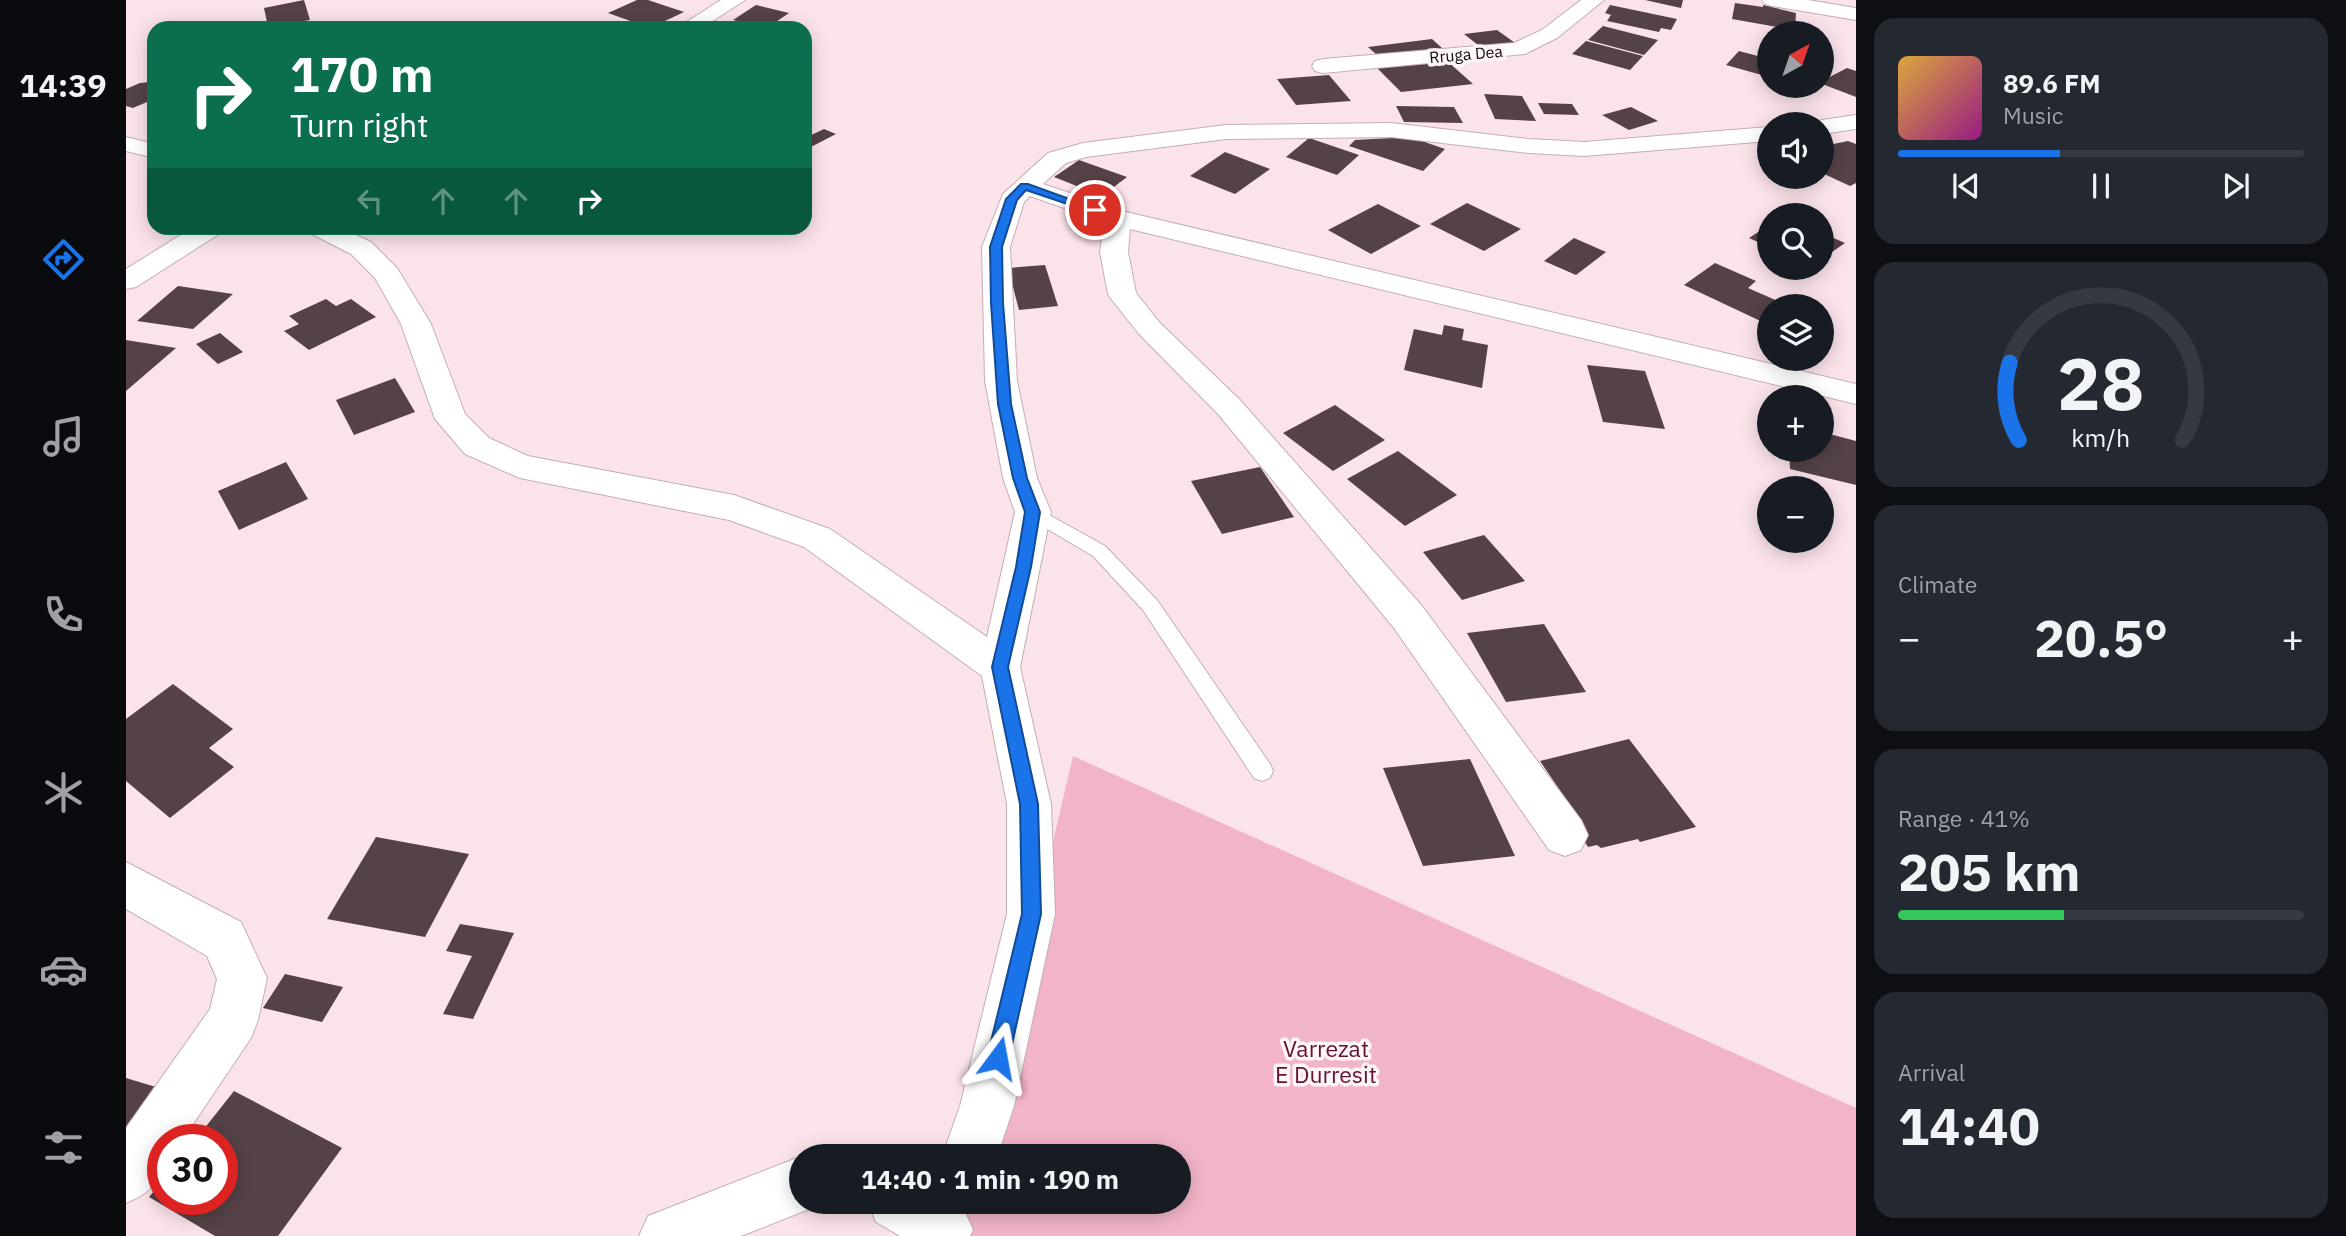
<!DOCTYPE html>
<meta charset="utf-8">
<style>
:root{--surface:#171b24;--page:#242831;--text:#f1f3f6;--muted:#9ea1a6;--line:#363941;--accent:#1a73e8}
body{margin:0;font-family:"IBM Plex Sans",sans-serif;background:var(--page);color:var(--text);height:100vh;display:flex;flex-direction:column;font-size:26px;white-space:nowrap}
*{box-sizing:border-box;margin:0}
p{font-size:23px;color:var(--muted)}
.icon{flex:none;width:38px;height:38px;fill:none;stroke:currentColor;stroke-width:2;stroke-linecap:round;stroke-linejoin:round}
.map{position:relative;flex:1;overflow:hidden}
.sheet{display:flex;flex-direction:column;gap:18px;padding:18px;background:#0d0f14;width:490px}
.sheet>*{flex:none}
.banner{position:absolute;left:21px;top:21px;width:665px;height:214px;border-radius:21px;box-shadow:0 4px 18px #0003;background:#0b6e4f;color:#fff;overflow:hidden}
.needle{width:46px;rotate:40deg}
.buttons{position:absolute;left:1631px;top:21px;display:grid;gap:14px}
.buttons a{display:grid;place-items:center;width:77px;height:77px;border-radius:50%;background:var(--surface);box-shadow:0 4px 18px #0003;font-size:35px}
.speed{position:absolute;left:21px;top:1124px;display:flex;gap:14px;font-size:35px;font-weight:700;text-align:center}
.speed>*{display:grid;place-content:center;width:91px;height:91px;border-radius:50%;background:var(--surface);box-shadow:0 4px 18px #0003;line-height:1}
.speed .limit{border:10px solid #d22;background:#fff;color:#111}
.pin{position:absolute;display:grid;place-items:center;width:60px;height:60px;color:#fff;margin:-30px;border:4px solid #fff;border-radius:50%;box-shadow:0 2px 7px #0007}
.me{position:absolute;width:77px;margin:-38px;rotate:13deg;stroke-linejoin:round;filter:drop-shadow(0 0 5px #0008)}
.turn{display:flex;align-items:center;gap:24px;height:147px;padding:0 28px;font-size:32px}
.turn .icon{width:91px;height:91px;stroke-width:2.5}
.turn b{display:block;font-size:49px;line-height:60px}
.lanes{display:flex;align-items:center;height:66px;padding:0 28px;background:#0003;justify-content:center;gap:35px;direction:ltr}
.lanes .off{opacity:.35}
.big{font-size:52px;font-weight:800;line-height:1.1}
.sheet .widget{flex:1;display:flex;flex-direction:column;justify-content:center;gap:10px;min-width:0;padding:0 24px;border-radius:21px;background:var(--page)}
.sheet .dial{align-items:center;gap:0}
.dial svg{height:182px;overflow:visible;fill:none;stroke:var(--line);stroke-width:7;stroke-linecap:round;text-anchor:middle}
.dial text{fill:var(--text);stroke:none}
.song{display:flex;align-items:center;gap:21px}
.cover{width:84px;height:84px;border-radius:10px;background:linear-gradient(135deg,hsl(40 70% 55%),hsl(310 70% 35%))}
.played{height:7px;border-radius:4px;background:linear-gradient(90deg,var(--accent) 40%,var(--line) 40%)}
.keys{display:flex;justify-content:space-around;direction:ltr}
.heat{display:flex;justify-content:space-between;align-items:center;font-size:38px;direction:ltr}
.charge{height:10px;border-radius:5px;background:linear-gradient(90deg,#34c759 41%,var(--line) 0)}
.trip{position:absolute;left:663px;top:1144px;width:402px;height:70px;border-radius:35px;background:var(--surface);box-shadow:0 4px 18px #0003;font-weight:800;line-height:70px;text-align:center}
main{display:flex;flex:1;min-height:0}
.dock{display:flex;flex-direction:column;width:126px;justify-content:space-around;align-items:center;background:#090b0e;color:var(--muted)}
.dock .icon{width:49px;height:49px}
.dock .selected{color:var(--accent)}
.dock b{font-size:32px;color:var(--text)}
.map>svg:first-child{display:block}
</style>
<main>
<nav class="dock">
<b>14:39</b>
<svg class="icon selected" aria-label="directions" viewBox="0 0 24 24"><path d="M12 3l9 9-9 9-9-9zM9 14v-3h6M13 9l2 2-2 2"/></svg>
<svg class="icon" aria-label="music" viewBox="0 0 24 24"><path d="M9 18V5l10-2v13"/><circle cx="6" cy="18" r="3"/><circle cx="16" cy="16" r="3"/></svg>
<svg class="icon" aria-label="phone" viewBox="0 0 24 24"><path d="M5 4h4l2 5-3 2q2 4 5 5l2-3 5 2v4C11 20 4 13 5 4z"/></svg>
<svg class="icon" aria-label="climate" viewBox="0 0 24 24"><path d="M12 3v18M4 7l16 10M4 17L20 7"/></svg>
<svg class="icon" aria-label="car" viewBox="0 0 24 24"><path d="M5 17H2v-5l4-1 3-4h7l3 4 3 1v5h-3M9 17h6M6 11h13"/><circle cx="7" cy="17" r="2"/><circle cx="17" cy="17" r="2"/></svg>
<svg class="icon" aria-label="filters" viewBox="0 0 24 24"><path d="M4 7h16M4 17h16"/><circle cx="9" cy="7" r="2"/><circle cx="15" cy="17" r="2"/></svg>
</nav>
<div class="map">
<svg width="1730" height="1236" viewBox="0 0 1730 1236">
<rect width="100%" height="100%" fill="#fbe3ea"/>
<path fill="#f2b5c7" d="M947,756L1730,1108V1236H837L843,1202H1054V1157H853Z"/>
<g fill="#544247">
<path d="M178,0L184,20L142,27L138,8Z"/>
<path d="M511,0H522L558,12L524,28L482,13Z"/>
<path d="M1519,0H1557L1555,8Z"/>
<path d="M1609,3L1637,7V5L1670,13L1669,30L1606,19Z"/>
<path d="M630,5L663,13L641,28L607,20Z"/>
<path d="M1484,5L1551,19L1545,30L1535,28L1533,32L1481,21L1485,15L1479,13Z"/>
<path d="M1477,26L1532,40L1518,55L1462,40Z"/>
<path d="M1371,30L1392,45L1357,49L1338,34Z"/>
<path d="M1306,39L1316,48L1252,56L1242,47Z"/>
<path d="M1460,41L1517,56L1504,70L1446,54Z"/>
<path d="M1613,51L1643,59V77L1600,65Z"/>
<path d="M1320,60L1347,84L1275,92L1249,66Z"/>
<path d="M1721,68L1730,71V97L1696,84V81Z"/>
<path d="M1203,75L1225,101L1170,105L1151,79Z"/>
<path d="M24,82L28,84V99L7,108L0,106V89L14,83Z"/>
<path d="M1358,94L1396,96L1410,121L1369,119Z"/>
<path d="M1412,103L1446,104L1453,115L1418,114Z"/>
<path d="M1270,106L1328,107L1337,123L1278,122Z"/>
<path d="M1505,107L1532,121L1503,130L1476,115Z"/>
<path d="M698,129L710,134L679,150V138Z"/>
<path d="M1284,137L1319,149L1297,171L1223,146L1229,140Z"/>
<path d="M1183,138L1233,155L1211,175L1160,157Z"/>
<path d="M1722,141L1730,144V183L1724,186L1696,173V152L1704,149L1698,146Z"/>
<path d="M1099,152L1144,169L1109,194L1064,176Z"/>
<path d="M953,160L1001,177L976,196L928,177Z"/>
<path d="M1341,203L1395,229L1358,251L1304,224Z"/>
<path d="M1252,204L1295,226L1245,254L1202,230Z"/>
<path d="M1643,225V247L1623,238Z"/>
<path d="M1696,233L1719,243L1696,259Z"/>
<path d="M1448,238L1480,252L1450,275L1418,261Z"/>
<path d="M1589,263L1630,281L1622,288L1663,306H1643V325L1558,285Z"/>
<path d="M919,265L932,306L893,310L882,268Z"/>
<path d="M52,286L107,294L67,329L11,321Z"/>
<path d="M200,299L210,306L225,299L250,317L183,350L158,331L173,324L163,316Z"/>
<path d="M1318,325L1338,329L1336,340L1362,345L1356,388L1278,370L1288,329L1316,335Z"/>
<path d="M94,333L117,352L92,364L70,344Z"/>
<path d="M0,340L50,348L0,391Z"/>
<path d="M1461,365L1519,371L1539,429L1477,422Z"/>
<path d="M269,378L289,412L228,435L210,400Z"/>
<path d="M1209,405L1259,440L1207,471L1157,433Z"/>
<path d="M1696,432L1730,441V485L1664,469L1663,450H1696Z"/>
<path d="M1272,451L1331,495L1279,526L1221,479Z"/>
<path d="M160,462L182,499L113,530L92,491Z"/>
<path d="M1134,467L1168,517L1096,534L1065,481Z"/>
<path d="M1358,535L1399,581L1336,600L1297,552Z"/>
<path d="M1418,624L1460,692L1380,702L1341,633Z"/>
<path d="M47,684L107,729L83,748L108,767L44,818L0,781V719Z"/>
<path d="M1503,739L1570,827L1514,842L1512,839L1475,848L1471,845L1462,847L1436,808L1444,805L1414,761Z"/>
<path d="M1344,759L1389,856L1297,866L1257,768Z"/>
<path d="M250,837L343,854L299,937L201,919Z"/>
<path d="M334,924L388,933L347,1019L317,1014L346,956L320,951Z"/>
<path d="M159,974L217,987L196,1022L137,1008Z"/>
<path d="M0,1078L30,1087L0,1130Z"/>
<path d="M108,1091L216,1148L152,1236H89L23,1197L37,1180V1199H96V1139H70Z"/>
</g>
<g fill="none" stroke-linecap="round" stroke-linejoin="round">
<defs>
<path id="lane" d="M907,506L979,546L1031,600L1144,764L1147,771L1144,778L1136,781L1128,778L1017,610L967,556L901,517L898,512L901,507Z"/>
<g id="street">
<path d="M595,0H619L576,28H551Z"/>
<path d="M1455,0H1478L1431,38L1399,54L1197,73L1189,71L1186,66L1189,61L1197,59L1388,43L1416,30Z"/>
<path d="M1636,0H1682L1730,8V20L1646,6L1639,4Z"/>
<path d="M1730,115V129L1696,134V124H1686L1696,120Z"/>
<path d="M1265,123L1403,139L1458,142L1643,127V141L1458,156L1403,153L1265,137L1100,139L960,157L940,163L917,184L1000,212L1730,384V404L1004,229L1002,252L1010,293L1033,322L1114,400L1296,606L1455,820L1462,835L1455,850L1439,856L1423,850L1268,628L1092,414L1013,334L986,300L982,294L974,252L978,222L904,196L898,202L884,247L891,381L911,478L925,512L894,667L925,804L929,914L888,1106L871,1157H816L834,1106L881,914V804L856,676L678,547L603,520L394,478L339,454L309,419L275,324L249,278L225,254L186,234L182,228H215L245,242L271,268L305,324L339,414L363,438L402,456L608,495L704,529L861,637L889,512L877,478L859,381L856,247L877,194L922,153L957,143L1100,125Z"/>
<path d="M0,137L28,144V158L0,151Z"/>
<path d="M66,228H97L93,234L10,287L0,289V269Z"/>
<path d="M0,862L115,922L141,978L132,1020L125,1038L57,1139H37C37,1174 34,1189 0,1203V1128L84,1009L91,979L81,956L0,909Z"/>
<path d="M676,1156V1202L696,1204L615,1236H513L522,1216Z"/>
<path d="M742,1202H825L838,1210L847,1230L844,1236H774L750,1222Z"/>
</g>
</defs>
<use href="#lane" stroke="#c4aeb4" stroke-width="2"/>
<use href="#street" stroke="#c4aeb4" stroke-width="2"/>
<use href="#lane" fill="#fff" fill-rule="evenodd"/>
<use href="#street" fill="#fff" fill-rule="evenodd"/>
</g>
<path fill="#1a73e8" stroke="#114b97" stroke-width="2" d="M895,184H902L974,210L965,212L900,190L891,200L876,247L877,303L885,404L901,478L914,512L905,567L882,667L912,804L915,914L883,1058L879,1066L872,1069L864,1066L861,1058L896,914L894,804L866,667L890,567L899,512L887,478L872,404L865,303L864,247L880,199Z"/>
<g text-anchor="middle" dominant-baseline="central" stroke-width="7" stroke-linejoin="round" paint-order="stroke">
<g font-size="16" fill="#130c0e" stroke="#fef5f7">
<text transform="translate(1340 54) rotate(-5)">Rruga Dea</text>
</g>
<g font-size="23" fill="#621234" stroke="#fef5f7">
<text x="1200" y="1048">Varrezat<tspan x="1200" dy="26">E Durresit</tspan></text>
</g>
</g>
</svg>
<div class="buttons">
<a><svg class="needle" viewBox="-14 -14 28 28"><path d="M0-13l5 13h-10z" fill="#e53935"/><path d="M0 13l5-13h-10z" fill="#9ea1a6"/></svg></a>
<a><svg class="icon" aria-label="sound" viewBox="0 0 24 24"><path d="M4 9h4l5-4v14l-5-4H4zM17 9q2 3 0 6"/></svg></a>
<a><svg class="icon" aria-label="search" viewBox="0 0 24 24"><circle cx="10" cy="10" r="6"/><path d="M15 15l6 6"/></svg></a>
<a><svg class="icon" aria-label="layers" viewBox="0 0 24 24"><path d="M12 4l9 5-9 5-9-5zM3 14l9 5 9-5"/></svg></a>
<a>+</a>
<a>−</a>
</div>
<div class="speed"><div class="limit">30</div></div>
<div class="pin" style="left:969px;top:210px;background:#d93025"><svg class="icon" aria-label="arrive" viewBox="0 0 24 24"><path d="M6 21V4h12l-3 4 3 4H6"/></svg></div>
<svg class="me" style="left:872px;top:1058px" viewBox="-20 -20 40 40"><path d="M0-17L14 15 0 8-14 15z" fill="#1a73e8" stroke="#fff" stroke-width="4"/></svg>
<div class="trip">14:40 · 1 min · 190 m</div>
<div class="banner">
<div class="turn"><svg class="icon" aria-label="right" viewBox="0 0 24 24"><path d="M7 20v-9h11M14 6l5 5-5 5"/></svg><div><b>170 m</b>Turn right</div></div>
<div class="lanes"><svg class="icon off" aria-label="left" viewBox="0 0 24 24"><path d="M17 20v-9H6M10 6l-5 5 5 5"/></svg><svg class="icon off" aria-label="ahead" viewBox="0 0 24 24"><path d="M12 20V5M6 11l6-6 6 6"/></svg><svg class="icon off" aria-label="ahead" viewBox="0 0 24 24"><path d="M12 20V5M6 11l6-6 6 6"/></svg><svg class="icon" aria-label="right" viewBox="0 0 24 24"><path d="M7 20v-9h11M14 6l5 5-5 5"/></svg></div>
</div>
</div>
<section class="sheet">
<div class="widget">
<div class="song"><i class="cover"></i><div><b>89.6 FM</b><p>Music</p></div></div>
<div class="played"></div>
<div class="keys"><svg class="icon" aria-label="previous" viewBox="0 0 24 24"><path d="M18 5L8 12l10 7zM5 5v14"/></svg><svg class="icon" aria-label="pause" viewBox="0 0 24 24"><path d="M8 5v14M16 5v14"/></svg><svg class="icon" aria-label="next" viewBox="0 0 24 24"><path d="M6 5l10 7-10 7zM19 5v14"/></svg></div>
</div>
<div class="widget dial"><svg viewBox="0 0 100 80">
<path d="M14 69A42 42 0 1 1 86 69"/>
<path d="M14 69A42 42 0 0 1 10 35" stroke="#1a73e8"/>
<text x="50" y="56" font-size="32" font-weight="700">28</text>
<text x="50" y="72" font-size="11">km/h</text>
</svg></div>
<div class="widget"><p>Climate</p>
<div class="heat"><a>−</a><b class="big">20.5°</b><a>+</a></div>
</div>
<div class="widget"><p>Range · 41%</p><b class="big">205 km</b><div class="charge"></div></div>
<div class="widget"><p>Arrival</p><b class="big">14:40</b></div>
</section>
</main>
